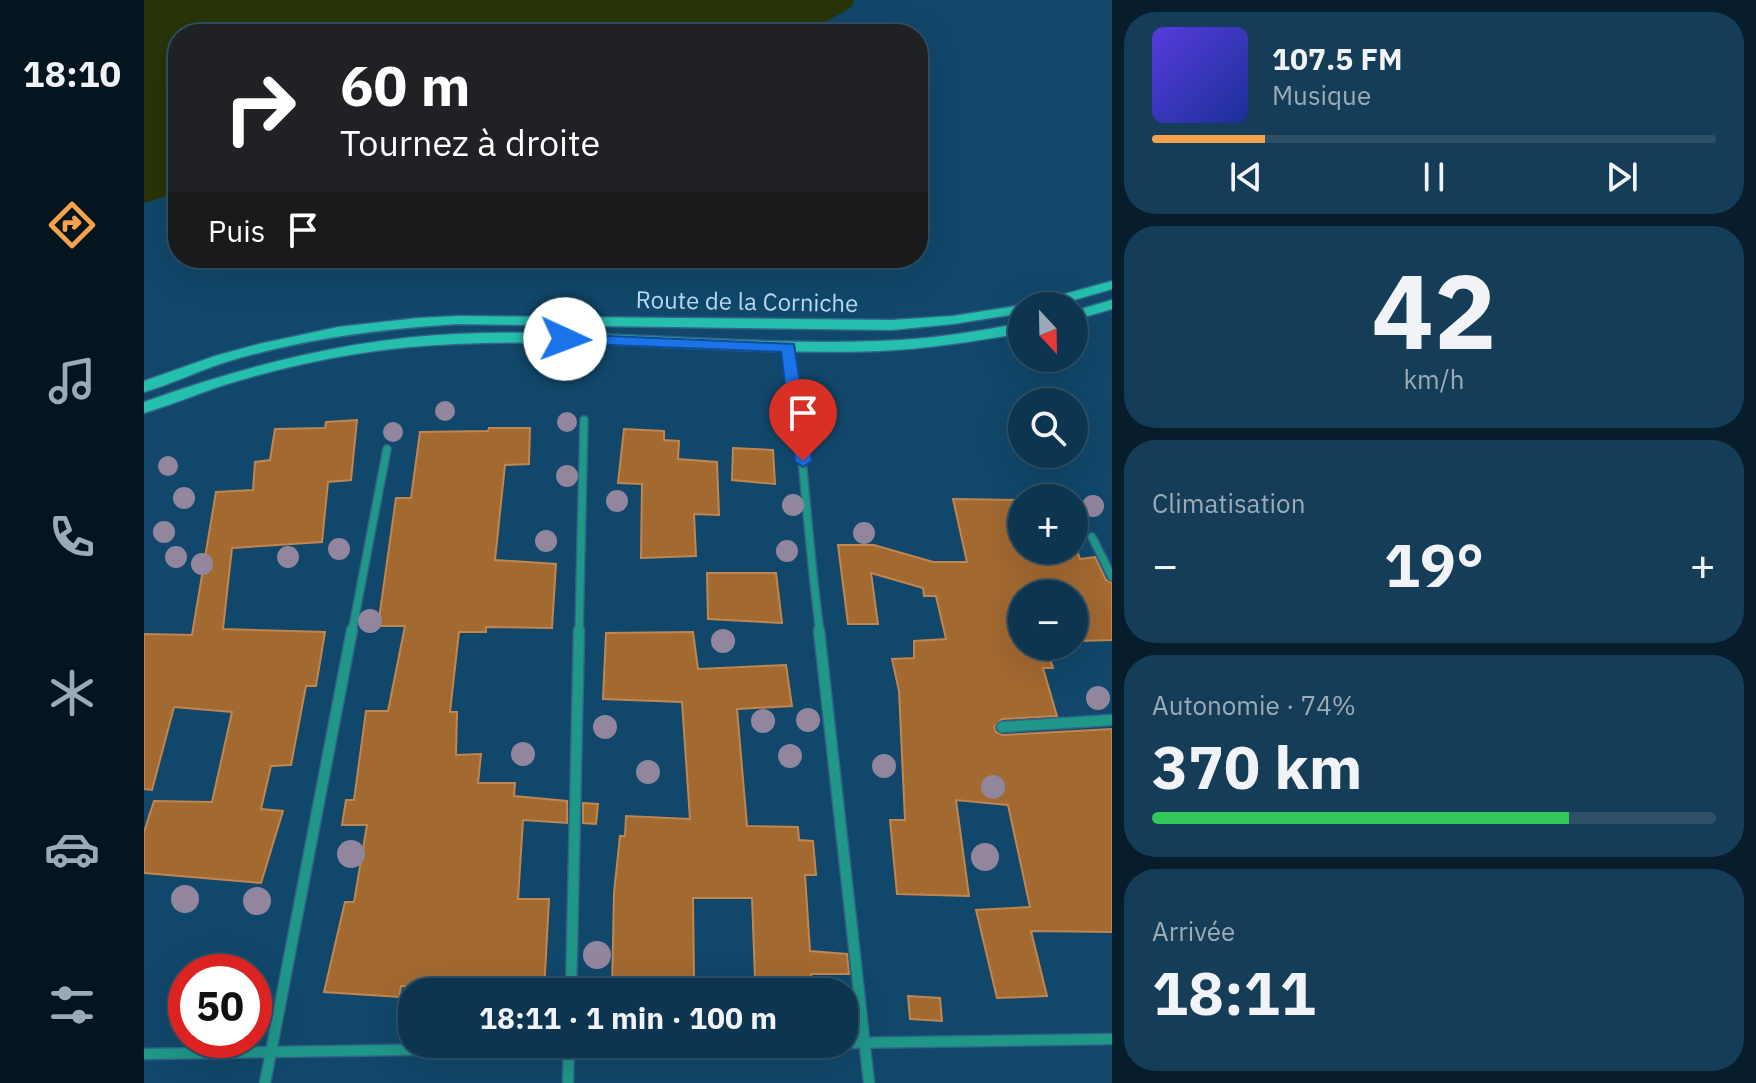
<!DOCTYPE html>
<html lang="fr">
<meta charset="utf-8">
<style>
:root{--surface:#0d3550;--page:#163d57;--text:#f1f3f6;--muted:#9aabb7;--line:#2d5067;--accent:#f7a14a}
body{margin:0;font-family:"IBM Plex Sans",sans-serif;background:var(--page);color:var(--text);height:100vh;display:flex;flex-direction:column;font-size:30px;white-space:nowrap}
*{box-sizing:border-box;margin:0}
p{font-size:26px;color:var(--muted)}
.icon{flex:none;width:44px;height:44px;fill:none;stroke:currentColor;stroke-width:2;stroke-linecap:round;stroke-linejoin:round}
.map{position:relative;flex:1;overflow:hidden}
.panel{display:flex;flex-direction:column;gap:12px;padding:12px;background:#071d2c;width:644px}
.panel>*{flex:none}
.guide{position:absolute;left:24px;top:24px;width:760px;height:244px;border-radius:32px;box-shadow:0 8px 32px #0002,0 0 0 2px var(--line);background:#202124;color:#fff;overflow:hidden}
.needle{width:52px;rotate:158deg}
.buttons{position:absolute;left:864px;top:292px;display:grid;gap:16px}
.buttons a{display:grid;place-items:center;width:80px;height:80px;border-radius:50%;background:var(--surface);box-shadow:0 8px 32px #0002,0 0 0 2px var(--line);font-size:40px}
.speed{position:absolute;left:24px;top:954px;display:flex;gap:16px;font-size:40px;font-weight:700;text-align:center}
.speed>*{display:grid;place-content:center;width:104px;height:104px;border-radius:50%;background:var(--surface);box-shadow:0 8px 32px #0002,0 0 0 2px var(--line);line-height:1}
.speed .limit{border:12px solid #d22;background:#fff;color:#111}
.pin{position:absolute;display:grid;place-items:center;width:68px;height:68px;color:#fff;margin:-82px -34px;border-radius:50% 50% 50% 0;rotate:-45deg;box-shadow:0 0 8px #0007}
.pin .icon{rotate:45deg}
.me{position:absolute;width:88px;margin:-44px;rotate:92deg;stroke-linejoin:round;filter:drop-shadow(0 0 6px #0008)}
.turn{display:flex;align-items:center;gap:28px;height:168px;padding:0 40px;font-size:36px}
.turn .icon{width:104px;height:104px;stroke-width:2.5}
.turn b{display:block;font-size:56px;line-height:68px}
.then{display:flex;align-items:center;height:76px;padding:0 40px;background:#0003;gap:16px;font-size:30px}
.big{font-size:60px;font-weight:800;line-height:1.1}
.panel .card{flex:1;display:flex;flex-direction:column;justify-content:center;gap:12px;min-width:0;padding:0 28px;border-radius:32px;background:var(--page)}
.panel .dial{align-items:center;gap:0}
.dial b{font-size:104px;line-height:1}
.song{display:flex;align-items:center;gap:24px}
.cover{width:96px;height:96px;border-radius:12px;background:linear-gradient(135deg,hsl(250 70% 55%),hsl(230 70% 35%))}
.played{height:8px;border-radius:4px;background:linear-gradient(90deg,var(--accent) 20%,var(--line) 20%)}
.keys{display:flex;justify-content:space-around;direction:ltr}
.heat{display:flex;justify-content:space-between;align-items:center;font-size:44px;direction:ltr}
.charge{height:12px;border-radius:6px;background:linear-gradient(90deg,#34c759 74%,var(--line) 0)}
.trip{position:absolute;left:254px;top:978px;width:460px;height:80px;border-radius:32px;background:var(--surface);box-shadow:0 8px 32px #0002,0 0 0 2px var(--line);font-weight:800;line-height:80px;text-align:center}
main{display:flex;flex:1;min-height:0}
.tabs{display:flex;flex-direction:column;width:144px;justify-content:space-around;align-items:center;background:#051520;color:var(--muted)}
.tabs .icon{width:56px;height:56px}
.tabs .on{color:var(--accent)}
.tabs b{font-size:36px;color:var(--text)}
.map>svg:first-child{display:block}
</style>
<main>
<nav class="tabs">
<b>18:10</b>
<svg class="icon on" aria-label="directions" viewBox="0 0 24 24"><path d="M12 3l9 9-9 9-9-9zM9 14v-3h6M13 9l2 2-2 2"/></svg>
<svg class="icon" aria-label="music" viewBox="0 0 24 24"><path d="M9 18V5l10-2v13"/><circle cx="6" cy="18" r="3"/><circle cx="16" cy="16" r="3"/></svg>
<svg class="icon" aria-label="phone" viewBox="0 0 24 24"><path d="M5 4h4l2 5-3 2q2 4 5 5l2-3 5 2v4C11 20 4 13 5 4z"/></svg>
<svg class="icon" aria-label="climate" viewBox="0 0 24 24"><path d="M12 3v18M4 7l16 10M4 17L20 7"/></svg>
<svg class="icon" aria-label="car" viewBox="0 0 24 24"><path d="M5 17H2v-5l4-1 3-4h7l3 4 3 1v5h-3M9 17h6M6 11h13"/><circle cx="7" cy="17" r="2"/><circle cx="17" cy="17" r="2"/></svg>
<svg class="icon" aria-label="filters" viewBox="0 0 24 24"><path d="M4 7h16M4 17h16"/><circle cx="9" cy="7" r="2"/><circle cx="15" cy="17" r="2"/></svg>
</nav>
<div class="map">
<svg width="968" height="1083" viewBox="0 0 968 1083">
<rect width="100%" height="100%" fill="#11476a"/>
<path fill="#293408" d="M0,0H711L706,8L666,31L665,34H34V193L0,203Z"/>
<g fill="#a26931" stroke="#c1864f" stroke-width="2">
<path d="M213,420L207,480L184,482L178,542L88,548L79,629L181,632L172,686H162L147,765L127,766L117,809L139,811L117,883L0,873V832L10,801L68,802L88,712L30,707L8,790L0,789V634L48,635L72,492L109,490L111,462L126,460L131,429L181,428L182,422Z"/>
<path d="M345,428H386L385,464L361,465L351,560L412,564L408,628L342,627V632H315L306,712H313L312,755L337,754L334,783H371L370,796L423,801V823L379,820L374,899H405L400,992L257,986L255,997L180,992L201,902H210L223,825H198L202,800H210L222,711H244L261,626H234L252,498H267L276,432L344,431Z"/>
<path d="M480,429L520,431V440L535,441L534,459L573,462L575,515L550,514L552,556L497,558L498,484L474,483Z"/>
<path d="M589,448L629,450L631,484L588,480Z"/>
<path d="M809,499L878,500V550H933L936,559L951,557L962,580L968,583V640L935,641L930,623V594H878V646H902L909,668H899L913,716L858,719L850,727L852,732L858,735L968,729V932L887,931L903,996L853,998L832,910L886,907L864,805L812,800L825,896L753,894L746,820H761L755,691L748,659L770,658V641L802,639L792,596H780L779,588L727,573L734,624H704L694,545H730L789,562H823Z"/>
<path d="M563,573H632L638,623L564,619Z"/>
<path d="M549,632L554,669L642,665L648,706L593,709L603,826L654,827L655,840L669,841L672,875H661L666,951L703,954L705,974H667L668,979L611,978L608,898H549L550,978L492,977V992H468L470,893L476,836H481L482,816L546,819L538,702L459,699L462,633Z"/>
<path d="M439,803L454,804L452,824L439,823Z"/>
<path d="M764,996L796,998L798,1021L766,1019Z"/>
</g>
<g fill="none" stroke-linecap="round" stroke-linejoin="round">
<defs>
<g id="street-far1">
<path d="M645,347C659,442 663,537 676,632"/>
<path d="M948,537L968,577"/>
<path d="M208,632L243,449"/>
<path d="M435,632L440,420"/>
</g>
<g id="street">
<path d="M675,630L725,1083"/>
<path d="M858,727L968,720"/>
<path d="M427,992L435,630"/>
<path d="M700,1043L968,1039"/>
<path d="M0,1054L647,1044"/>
<path d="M121,1083L208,630"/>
<path d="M424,1083L425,1044"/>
</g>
<g id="secondary">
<path d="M968,281V289L909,306H886L888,303Z"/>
<path d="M968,300V309L930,320V311Z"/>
<path d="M878,305L883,306H878V313L809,324L748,330L314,324C235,329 157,339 82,362C54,371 28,384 0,392V381L71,356L115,344L194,327L274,318L314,316L748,320L809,316Z"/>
<path d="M878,323V333C830,341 783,349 734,351C593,356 452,337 311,344C233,347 154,362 80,385C53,394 27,405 0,413V402C100,366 205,339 312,334C453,328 593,346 734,341C783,340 830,332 878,323Z"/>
</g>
</defs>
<use href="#street-far1" stroke="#326486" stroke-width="10"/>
<use href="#street" stroke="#326486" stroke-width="13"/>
<use href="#secondary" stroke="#326486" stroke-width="3"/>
<use href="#street-far1" stroke="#1f9789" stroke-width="7"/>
<use href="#street" stroke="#1f9789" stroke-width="10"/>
<use href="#secondary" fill="#25bfae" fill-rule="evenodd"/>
</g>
<g fill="#91869e">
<circle cx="301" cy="411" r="10"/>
<circle cx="423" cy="422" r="10"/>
<circle cx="249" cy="432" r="10"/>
<circle cx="24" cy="466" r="10"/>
<circle cx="423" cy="476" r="11"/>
<circle cx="40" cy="498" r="11"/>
<circle cx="473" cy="501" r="11"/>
<circle cx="649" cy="505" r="11"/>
<circle cx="949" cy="506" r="11"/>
<circle cx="20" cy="532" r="11"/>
<circle cx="720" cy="533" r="11"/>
<circle cx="402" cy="541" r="11"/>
<circle cx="195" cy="549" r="11"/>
<circle cx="643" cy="551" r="11"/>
<circle cx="32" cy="557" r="11"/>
<circle cx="144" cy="557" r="11"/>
<circle cx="58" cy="564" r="11"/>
<circle cx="226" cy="621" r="12"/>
<circle cx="579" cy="641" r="12"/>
<circle cx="954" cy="698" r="12"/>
<circle cx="664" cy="720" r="12"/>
<circle cx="619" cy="721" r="12"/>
<circle cx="461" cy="727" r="12"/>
<circle cx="379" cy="754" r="12"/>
<circle cx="646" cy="756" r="12"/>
<circle cx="740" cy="766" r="12"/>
<circle cx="504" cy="772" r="12"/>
<circle cx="849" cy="787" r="12"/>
<circle cx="207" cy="854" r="14"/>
<circle cx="841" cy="857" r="14"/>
<circle cx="41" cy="899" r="14"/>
<circle cx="113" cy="901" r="14"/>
<circle cx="453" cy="955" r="14"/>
</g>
<path fill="#1a73e8" stroke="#114b97" stroke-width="2" d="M421,334L650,344L668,461L659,467L651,461L637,352L416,343V336Z"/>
<g text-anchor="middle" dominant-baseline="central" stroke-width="8" stroke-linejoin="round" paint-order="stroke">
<g font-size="24" fill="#b8d9f4" stroke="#11476a">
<text transform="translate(603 301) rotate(1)">Route de la Corniche</text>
</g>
</g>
</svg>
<div class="buttons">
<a><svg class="needle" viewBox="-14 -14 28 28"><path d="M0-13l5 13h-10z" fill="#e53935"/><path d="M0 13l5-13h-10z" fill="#9aabb7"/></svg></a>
<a><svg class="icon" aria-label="search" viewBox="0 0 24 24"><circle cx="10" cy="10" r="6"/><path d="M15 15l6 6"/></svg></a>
<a>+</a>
<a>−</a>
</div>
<div class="speed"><div class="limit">50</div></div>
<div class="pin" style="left:659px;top:461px;background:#d93025"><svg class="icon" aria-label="arrive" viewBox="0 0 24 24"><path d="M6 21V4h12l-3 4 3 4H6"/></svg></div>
<svg class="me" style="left:421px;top:339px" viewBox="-20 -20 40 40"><circle r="19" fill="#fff"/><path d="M0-13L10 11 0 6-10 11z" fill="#1a73e8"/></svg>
<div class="trip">18:11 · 1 min · 100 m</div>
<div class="guide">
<div class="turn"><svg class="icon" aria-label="right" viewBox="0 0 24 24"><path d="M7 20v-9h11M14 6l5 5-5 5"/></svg><div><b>60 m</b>Tournez à droite</div></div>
<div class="then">Puis<svg class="icon" aria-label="arrive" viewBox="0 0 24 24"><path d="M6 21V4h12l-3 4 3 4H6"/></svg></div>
</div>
</div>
<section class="panel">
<div class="card">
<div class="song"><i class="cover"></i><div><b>107.5 FM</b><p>Musique</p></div></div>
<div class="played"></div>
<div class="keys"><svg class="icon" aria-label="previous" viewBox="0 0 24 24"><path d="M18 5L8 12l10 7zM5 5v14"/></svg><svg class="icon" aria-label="pause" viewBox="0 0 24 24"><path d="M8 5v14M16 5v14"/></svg><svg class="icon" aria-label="next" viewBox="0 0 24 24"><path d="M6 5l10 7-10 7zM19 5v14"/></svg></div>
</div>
<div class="card dial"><b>42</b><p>km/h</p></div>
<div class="card"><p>Climatisation</p>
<div class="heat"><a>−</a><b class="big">19°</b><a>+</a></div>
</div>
<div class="card"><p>Autonomie · 74%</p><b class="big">370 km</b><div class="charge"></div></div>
<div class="card"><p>Arrivée</p><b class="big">18:11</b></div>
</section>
</main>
